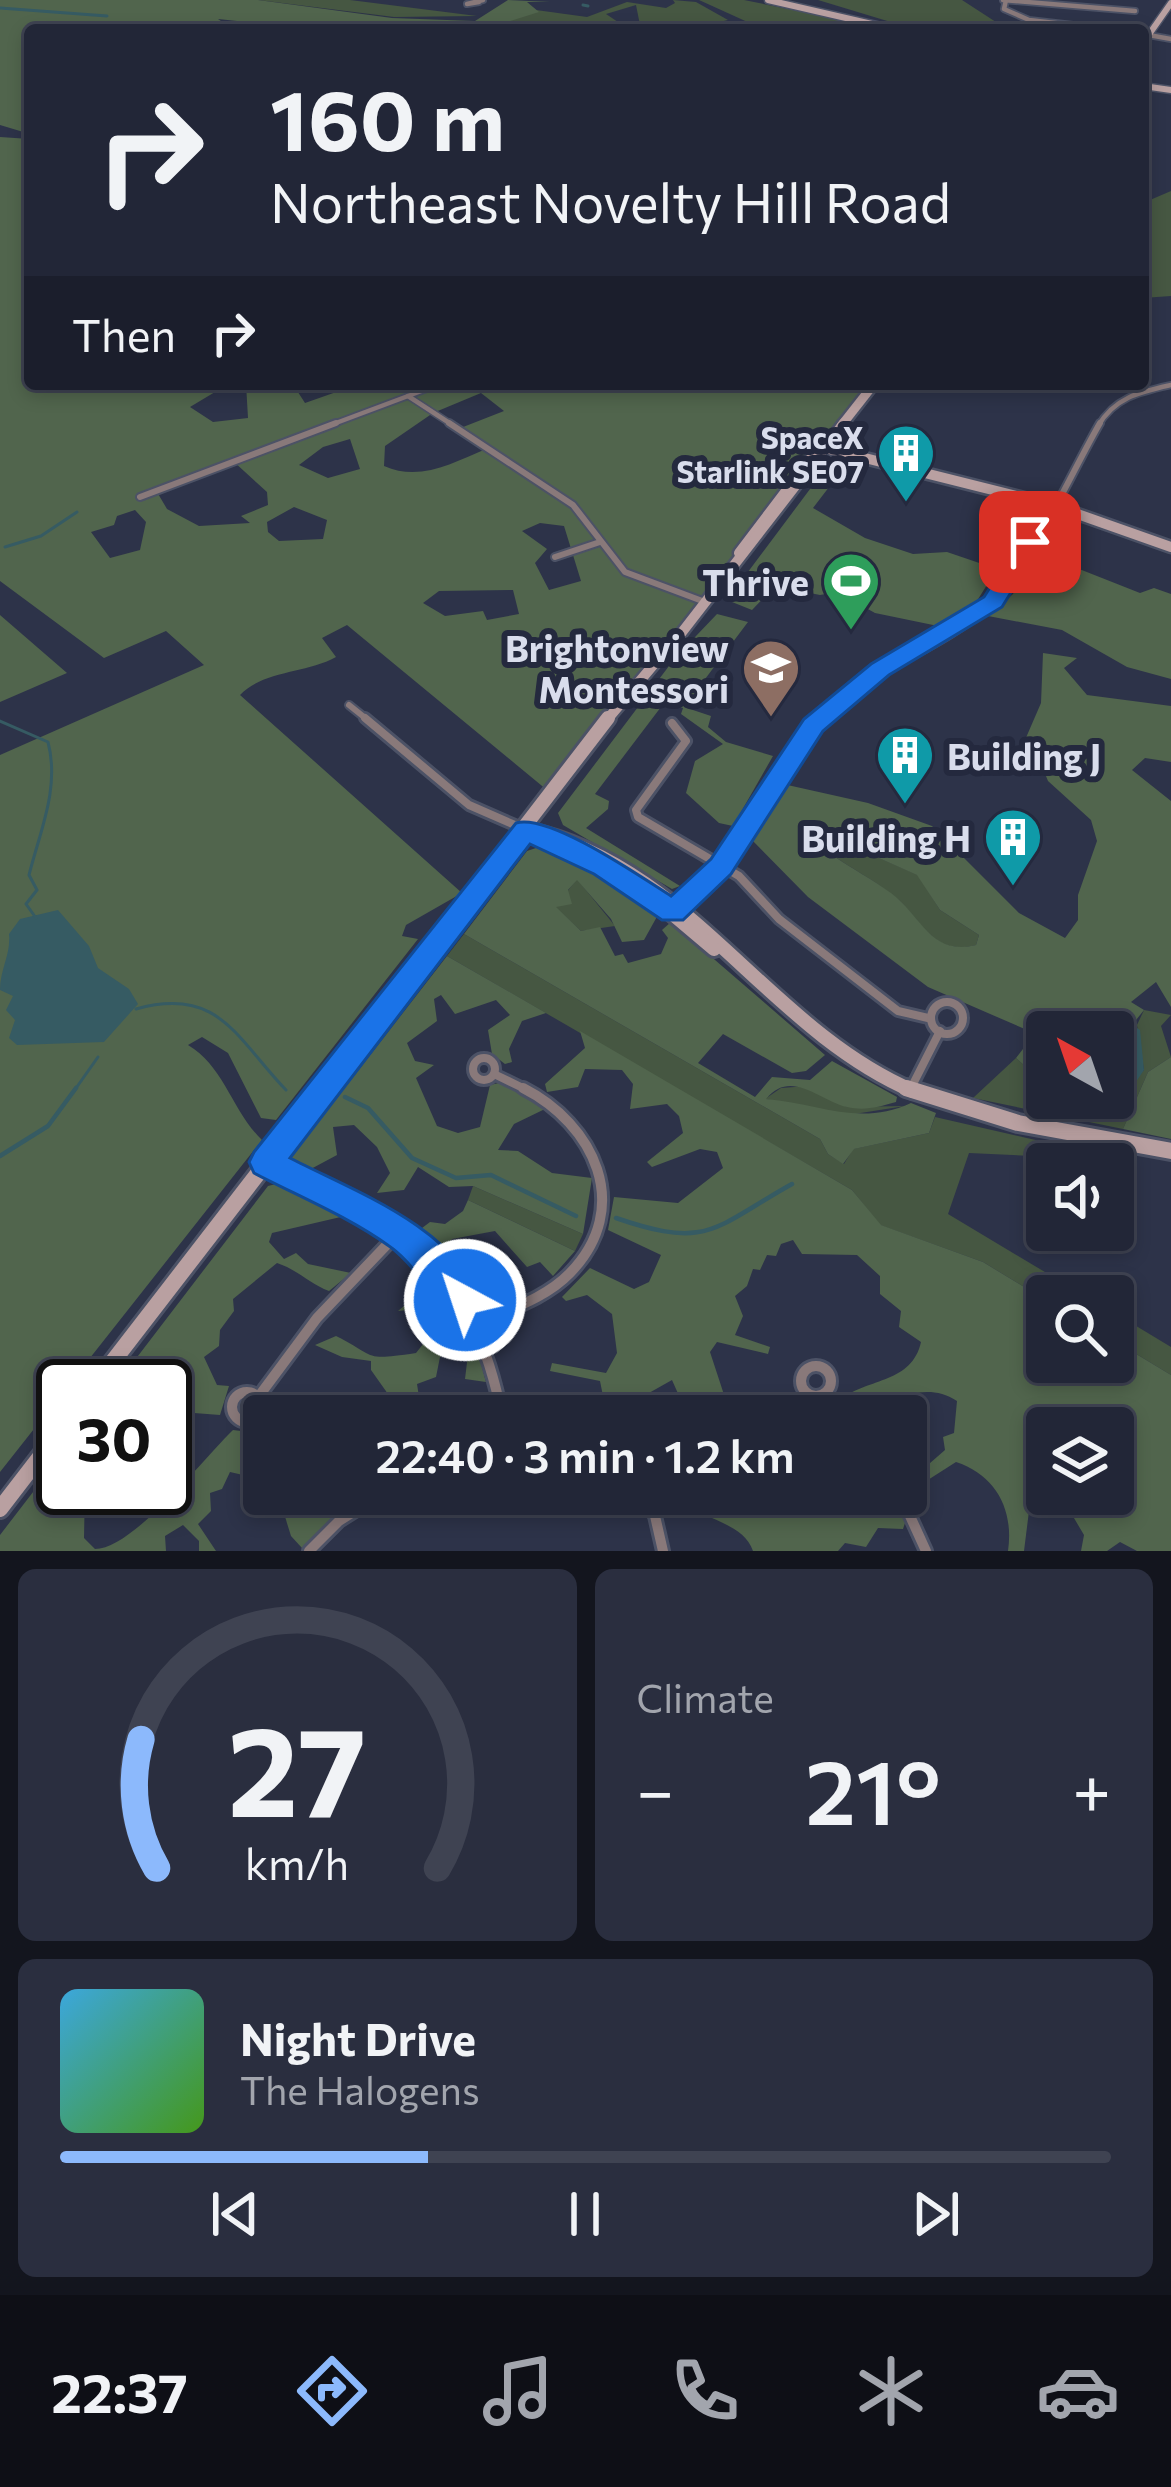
<!DOCTYPE html>
<meta charset="utf-8">
<style>
:root{--surface:#222637;--page:#2a2e3f;--text:#f1f3f6;--muted:#a2a5ad;--line:#3f4352;--accent:#8cb9fc}
body{margin:0;font-family:Commissioner,sans-serif;background:var(--page);color:var(--text);height:100vh;display:flex;flex-direction:column;font-size:45px;white-space:nowrap}
*{box-sizing:border-box;margin:0}
p{font-size:39px;color:var(--muted)}
.icon{flex:none;width:66px;height:66px;fill:none;stroke:currentColor;stroke-width:2;stroke-linecap:round;stroke-linejoin:round}
.map{position:relative;height:1551px;overflow:hidden}
.details{display:flex;flex-direction:column;gap:18px;padding:18px;background:#13151e;flex:1}
.details>*{flex:none}
.guide{position:absolute;left:24px;top:24px;width:1125px;height:366px;border-radius:12px;box-shadow:0 6px 18px #0003,0 0 0 3px var(--line);background:#222637;color:var(--text);overflow:hidden}
.needle{width:78px;rotate:320deg}
.fabs{position:absolute;left:1026px;top:1011px;display:grid;gap:24px}
.fabs a{display:grid;place-items:center;width:108px;height:108px;border-radius:12px;background:var(--surface);box-shadow:0 6px 18px #0003,0 0 0 3px var(--line);font-size:60px}
.speed{position:absolute;left:36px;top:1359px;display:flex;gap:24px;font-size:60px;font-weight:700;text-align:center}
.speed>*{display:grid;place-content:center;width:156px;height:156px;border-radius:50%;background:var(--surface);box-shadow:0 6px 18px #0003,0 0 0 3px var(--line);line-height:1}
.speed .limit{border:6px solid #111;border-radius:18px;background:#fff;color:#111}
.pin{position:absolute;display:grid;place-items:center;width:102px;height:102px;color:#fff;margin:-51px;border-radius:24px;box-shadow:0 6px 18px #0006}
.me{position:absolute;width:132px;margin:-66px;rotate:320deg;stroke-linejoin:round;filter:drop-shadow(0 0 9px #0008)}
.turn{display:flex;align-items:center;gap:42px;height:252px;padding:0 48px;font-size:54px}
.turn .icon{width:156px;height:156px;stroke-width:2.5}
.turn b{display:block;font-size:84px;line-height:102px}
.then{display:flex;align-items:center;height:114px;padding:0 48px;background:#0003;gap:24px;font-size:45px}
.big{font-size:90px;font-weight:600;line-height:1.1}
.details .tile{flex:1;display:flex;flex-direction:column;justify-content:center;gap:18px;min-width:0;padding:0 42px;border-radius:18px;background:var(--page)}
.details .dial{align-items:center;gap:0}
.dial svg{height:312px;overflow:visible;fill:none;stroke:var(--line);stroke-width:7;stroke-linecap:round;text-anchor:middle}
.dial text{fill:var(--text);stroke:none}
.song{display:flex;align-items:center;gap:36px}
.cover{width:144px;height:144px;border-radius:18px;background:linear-gradient(135deg,hsl(200 70% 55%),hsl(100 70% 35%))}
.played{height:12px;border-radius:6px;background:linear-gradient(90deg,var(--accent) 35%,var(--line) 35%)}
.keys{display:flex;justify-content:space-around;direction:ltr}
.heat{display:flex;justify-content:space-between;align-items:center;font-size:66px;direction:ltr}
.details .tiles{flex:1;display:grid;gap:18px;grid-template-columns:1fr 1fr}
.tile:last-child{grid-column:span 2}
.trip{position:absolute;left:243px;top:1395px;width:684px;height:120px;border-radius:12px;background:var(--surface);box-shadow:0 6px 18px #0003,0 0 0 3px var(--line);font-weight:600;line-height:120px;text-align:center}
.tabs{display:flex;height:192px;justify-content:space-around;align-items:center;background:#0e0f16;color:var(--muted)}
.tabs .icon{width:84px;height:84px}
.tabs .selected{color:var(--accent)}
.tabs b{font-size:54px;color:var(--text)}
.map>svg:first-child{display:block}
</style>
<div class="map">
<svg width="1171" height="1551" viewBox="0 0 1171 1551">
<rect width="100%" height="100%" fill="#2d3349"/>
<g fill="#465742">
<path d="M258,0H350L477,16L394,17Z"/>
<path d="M673,0L696,2L728,20L685,30H641L636,5L606,14L630,30H530L497,24L536,10L587,17L627,2L666,8L675,3Z"/>
<path d="M699,0H744L891,30H765Z"/>
<path d="M818,0H962L999,24L1046,30H917Z"/>
<path d="M1171,191V296L1143,298V203Z"/>
<path d="M845,843L918,875L940,910L979,935L976,945C930,957 922,916 890,893C872,879 851,868 832,855L834,844Z"/>
<path d="M577,879L615,926L581,931L555,907Z"/>
<path d="M464,934L820,1139L828,1154L844,1164L853,1149L929,1133L935,1117L1053,1144V1157L969,1153L948,1214L1085,1296H1047V1301L983,1262L880,1225L852,1190L447,956Z"/>
<path d="M1144,1010L1171,1015L1161,1026L1171,1057L1148,1072L1123,1129L973,1098L1016,1058L1036,1076L1023,1084L1047,1089V1098L1117,1099L1144,1070L1137,1025Z"/>
<path d="M808,1086L847,1107L905,1106L848,1115L765,1099L781,1088Z"/>
<path d="M473,1186L583,1234L575,1251L468,1200Z"/>
<path d="M1113,1312L1171,1347V1375L1113,1340Z"/>
</g>
<g fill="#51654d" fill-rule="evenodd">
<path d="M0,0H258L392,18L475,21L508,0L550,2H527L539,12L501,24L534,30C428,30 322,31 218,19L234,30H30V134L0,125Z"/>
<path d="M0,137L30,139V384H199L215,392L190,407L213,422L248,418L246,384H315L296,389L305,403L359,384H874L553,795L347,625L322,638L336,657C305,674 264,670 240,695L462,893L406,925L402,936L418,939L276,1120L261,1118L228,1053L202,1037L188,1045C224,1066 232,1111 262,1140L0,1472V755L204,665L166,631L104,658L0,581ZM481,393L504,411L458,429L486,449C452,463 420,482 384,466L385,446L433,413ZM350,439L360,469L328,478L299,465L323,447ZM233,461L267,492L268,505L241,516L250,523L199,526L167,509L157,492ZM294,507L327,520L323,539L279,541L268,532L267,522ZM135,510L146,522L140,550L110,558L91,532L114,525L117,516ZM540,523L564,526L581,581L549,590L535,563L547,549L522,531ZM513,590L519,614L487,620L483,611L445,616L423,603L439,591Z"/>
<path d="M840,459L849,461L813,508L865,538L913,554L947,552L997,569L975,604L938,626L875,613L837,592L820,595L775,586L752,610L727,600L831,461Z"/>
<path d="M1031,561L1061,569L1064,563L1140,593L1154,588L1171,594V679L1127,667L1062,630L988,616L1013,594Z"/>
<path d="M717,614L748,622L684,707L711,716L708,727L726,742L773,756L733,826L719,823L686,793L695,761L723,744L681,714L683,708L664,703L595,794L609,801L608,809L586,828L680,886L672,889L563,825L558,813L675,658Z"/>
<path d="M0,615L67,673L0,702Z"/>
<path d="M1043,653L1077,658L1064,668L1087,695L1171,706V762L1145,758L1132,770L1171,801V1007L1156,982L1131,1002L1144,1010L1113,1049V1032H1047V1073L1036,1076L1016,1058L1033,1036L1027,1030L928,987L808,897L751,839L783,784L868,803L932,826L1019,913L1065,938L1078,920V895L1097,841L1091,820L1048,781L1033,744L1025,740L1041,703ZM845,843L917,875L940,910L979,935L976,945C930,956 922,916 891,893C872,879 851,868 832,855L834,844Z"/>
<path d="M539,847L605,876L659,913L644,940L622,942L611,919L577,880L568,890L572,904L556,907L581,931L600,927L615,956L623,954L628,963L661,954L668,938L662,930L671,922L825,1055L806,1071L792,1073L723,1034L698,1063L755,1097L772,1077L810,1080L832,1061L897,1097L896,1102C878,1107 865,1111 847,1107C820,1101 791,1068 766,1099C818,1103 859,1127 911,1103L936,1113L929,1133L854,1149L843,1164L828,1154L820,1139L464,934L527,851Z"/>
<path d="M447,956L546,1013L522,1021L509,1049L512,1062L505,1064L492,1054L488,1030L510,1015L496,1000L455,1014L441,995L434,999L437,1021L407,1043L415,1061L434,1065L416,1078L437,1126L458,1133L480,1127L490,1085L503,1082L547,1108L514,1124L498,1150L518,1151L552,1173L592,1178L583,1234L473,1186L449,1187L418,1167L404,1190L377,1193L390,1173L377,1147L354,1125L333,1127L337,1155L309,1170L288,1161Z"/>
<path d="M580,1031L852,1190L881,1225L983,1262L1047,1301V1362H1113V1340L1171,1375V1551H1137L1120,1542L1107,1551H1081L1084,1535L1071,1513V1494H1113V1428H1047L1045,1488L1051,1496L1041,1510L1029,1511L1024,1551H1008C1014,1510 996,1475 956,1462L920,1485L914,1477L945,1450L943,1437L954,1433L957,1401C939,1389 923,1391 902,1395L887,1416H841V1399C869,1378 912,1383 921,1342L899,1327L901,1311L880,1294V1276L857,1255L802,1254L793,1240L781,1244L776,1256L767,1255L760,1270L753,1269L747,1286L735,1296L743,1316L735,1335L770,1347L768,1354L717,1342L710,1352L731,1416H688L672,1380L633,1402L632,1416H607L600,1381L550,1371L552,1363L606,1373L617,1353L612,1314L587,1295L566,1301L562,1297L590,1268L634,1289L649,1282L661,1255L608,1230L614,1197L678,1203L723,1168L717,1152L700,1149L652,1167L647,1162L683,1133L679,1116L667,1104L630,1109L633,1084L622,1070L585,1069L578,1087L547,1092L545,1084L585,1048Z"/>
<path d="M1171,1057V1139L1123,1129L1148,1072Z"/>
<path d="M288,1181L348,1211L345,1216L272,1233L269,1242L284,1259L296,1253L308,1264L351,1273L329,1291C310,1284 298,1270 277,1263L233,1299L234,1311L220,1330L219,1346L204,1357L217,1385L229,1386L220,1415L194,1413L189,1402L173,1396L165,1403V1386H115L268,1186Z"/>
<path d="M468,1200L575,1251L553,1276L540,1262L527,1267L495,1231L452,1239L440,1253L414,1234L430,1222L445,1224L463,1211Z"/>
<path d="M431,1272L472,1330L486,1382L465,1379L469,1346L460,1343L440,1357L436,1377L417,1384L422,1416H378L388,1394L371,1370V1361L342,1357L315,1345L336,1336C378,1357 362,1361 416,1353L427,1339L456,1330C447,1301 424,1309 398,1311L417,1295L420,1276Z"/>
<path d="M233,1430L249,1432L251,1451L264,1461V1480L230,1472L222,1489L210,1493L211,1511L198,1524L216,1551H199V1541L183,1525L165,1536L166,1551H0V1535L63,1453V1488H85L84,1538L95,1549C133,1549 203,1459 233,1430Z"/>
<path d="M278,1494H365L302,1548L291,1536Z"/>
<path d="M682,1494L722,1509L735,1501L736,1494H766L767,1505L813,1514L841,1509L850,1514L863,1501L891,1496L907,1517L903,1529L878,1528L866,1547L845,1543L838,1551H753C743,1522 703,1520 681,1501Z"/>
</g>
<g fill="#365b63">
<path d="M58,910L89,946L98,968L129,989L138,1004L104,1042L17,1045L9,1038L15,1020L6,1010L13,996L0,990C0,969 11,955 9,934L20,919Z"/>
<path d="M1131,1024L1140,1030L1144,1070C1131,1089 1124,1103 1098,1098H1113V1049Z"/>
</g>
<g fill="none" stroke-linecap="round" stroke-linejoin="round">
<g stroke="#365b63" stroke-width="3">
<path d="M583,5L588,6"/>
<path d="M0,8L107,16"/>
<path d="M5,547L41,536L77,512"/>
<path d="M0,721L48,742C60,788 40,831 29,875L37,890L26,904L36,918"/>
<path d="M136,1009C219,986 236,1038 286,1090"/>
<path d="M74,1091L98,1057"/>
</g>
<g stroke="#365b63" stroke-width="4.5">
<path d="M345,1097L368,1108L412,1158L456,1178L491,1175L576,1216"/>
<path d="M0,1156L48,1126L76,1088"/>
<path d="M616,1218C709,1250 713,1228 792,1184"/>
</g>
<defs>
<g id="street-far3">
<path d="M1003,0L1135,11"/>
<path d="M1006,0L1004,9L1029,20L1117,30"/>
<path d="M479,2L467,4L483,0"/>
<path d="M1143,34L1171,39"/>
<path d="M408,396L454,426"/>
<path d="M328,426L440,384"/>
<path d="M1098,426C1115,397 1140,392 1171,385"/>
</g>
<g id="street-far2">
<path d="M449,423L573,505L625,572L705,602"/>
<path d="M140,497L336,423"/>
<path d="M555,557L600,542"/>
<path d="M349,705L369,721"/>
<path d="M817,721C866,670 935,653 988,607C1028,571 1071,473 1100,423"/>
</g>
<g id="street-far1">
<path d="M365,718L469,805L524,829"/>
<path d="M672,723L686,741L636,810L638,817L739,876L779,919L898,1011L928,1018"/>
<path d="M677,908L721,859L820,718"/>
<circle cx="947" cy="1018" r="16"/>
<circle cx="484" cy="1069" r="11"/>
<path d="M494,1074L529,1091"/>
<path d="M911,1088L940,1031"/>
</g>
<g id="street">
<path d="M268,1163C399,1229 472,1262 502,1416"/>
<path d="M479,1323C510,1309 546,1298 570,1273C634,1207 594,1124 523,1088"/>
<circle cx="816" cy="1381" r="15"/>
<circle cx="247" cy="1407" r="15"/>
<path d="M259,1396L317,1318L399,1232"/>
<path d="M813,1416L815,1396"/>
<path d="M642,1494L655,1516L663,1551"/>
<path d="M900,1494L926,1551"/>
<path d="M309,1551L339,1521L382,1494"/>
</g>
<g id="secondary-far4">
<path d="M768,0L898,30"/>
<path d="M1143,43L1171,3"/>
<path d="M1143,86L1171,90"/>
</g>
<path id="secondary-far3" d="M841,426L874,384"/>
<g id="secondary-far2">
<path d="M825,448L1052,505L1171,547"/>
<path d="M739,553L814,454L824,449"/>
<path d="M676,640L844,423"/>
<path d="M606,721L677,637"/>
</g>
<g id="secondary-far1">
<path d="M526,830C688,864 766,1028 913,1091"/>
<path d="M526,830L598,864"/>
<path d="M656,900L714,949"/>
<path d="M321,1091L608,718"/>
</g>
<g id="secondary">
<path d="M906,1088L1018,1123L1171,1151"/>
<path d="M94,1386L324,1088"/>
<path d="M0,1509L63,1427"/>
</g>
</defs>
<use href="#street-far3" stroke="#4c5266" stroke-width="8"/>
<use href="#street-far2" stroke="#4c5266" stroke-width="10"/>
<use href="#street-far1" stroke="#4c5266" stroke-width="14"/>
<use href="#street" stroke="#4c5266" stroke-width="16"/>
<use href="#secondary-far4" stroke="#4c5266" stroke-width="9"/>
<use href="#secondary-far3" stroke="#4c5266" stroke-width="14"/>
<use href="#secondary-far2" stroke="#4c5266" stroke-width="15"/>
<use href="#secondary-far1" stroke="#4c5266" stroke-width="20"/>
<use href="#secondary" stroke="#4c5266" stroke-width="22"/>
<use href="#street-far3" stroke="#89797a" stroke-width="4.5"/>
<use href="#street-far2" stroke="#89797a" stroke-width="6"/>
<use href="#street-far1" stroke="#89797a" stroke-width="8"/>
<use href="#street" stroke="#89797a" stroke-width="10"/>
<use href="#secondary-far4" stroke="#b9a0a1" stroke-width="6"/>
<use href="#secondary-far3" stroke="#b9a0a1" stroke-width="9"/>
<use href="#secondary-far2" stroke="#b9a0a1" stroke-width="10"/>
<use href="#secondary-far1" stroke="#b9a0a1" stroke-width="14"/>
<use href="#secondary" stroke="#b9a0a1" stroke-width="16"/>
</g>
<path fill="#1a73e8" stroke="#114b97" stroke-width="3" d="M1022,537L1042,542L1002,607L889,675L823,731L731,874L683,920H662L594,874L530,844L290,1158C358,1193 449,1225 483,1300L478,1312L465,1317C434,1305 417,1265 389,1246C349,1217 298,1196 254,1173L249,1162L254,1152L516,823C549,813 641,877 671,896L711,859L804,719L871,664L984,597Z"/>
<defs>
<symbol id="building-pin" viewBox="-11 -11 22 30"><path d="M0 17L-7.5 6A9.5 9.5 0 1 1 7.5 6Z" fill="#0f9aa8" stroke="#24293e"/><path d="M-4-6H4V6H1V3H-1V6H-4ZM-2.5-4.3h1.7v1.8h-1.7ZM.8-4.3h1.7v1.8H.8ZM-2.5-1h1.7V.8h-1.7ZM.8-1h1.7V.8H.8Z" fill="#fff"/></symbol>
<symbol id="stadium-pin" viewBox="-11 -11 22 30"><path d="M0 17L-7.5 6A9.5 9.5 0 1 1 7.5 6Z" fill="#2e9e5b" stroke="#24293e"/><path d="M0-5a6.5 5 0 1 0 0 10a6.5 5 0 1 0 0-10ZM-3.5-1.8h7v3.6h-7Z" fill="#fff"/></symbol>
<symbol id="school-pin" viewBox="-11 -11 22 30"><path d="M0 17L-7.5 6A9.5 9.5 0 1 1 7.5 6Z" fill="#8d6e63" stroke="#24293e"/><path d="M0-5L7-2L0 1L-7-2ZM-4 1L0 2.5L4 1V4Q0 6-4 4Z" fill="#fff"/></symbol>
</defs>
<g fill-rule="evenodd">
<use href="#building-pin" x="873" y="420" width="66" height="90"/>
<use href="#stadium-pin" x="818" y="548" width="66" height="90"/>
<use href="#school-pin" x="738" y="635" width="66" height="90"/>
<use href="#building-pin" x="872" y="722" width="66" height="90"/>
<use href="#building-pin" x="980" y="804" width="66" height="90"/>
</g>
<g text-anchor="middle" dominant-baseline="central" stroke-width="12" stroke-linejoin="round" paint-order="stroke">
<g font-size="30" font-weight="bold" fill="#d9ddec" stroke="#24293e" text-anchor="end">
<text x="864" y="436">SpaceX<tspan x="864" dy="34">Starlink SE07</tspan></text>
</g>
<g font-size="36" font-weight="bold" fill="#d9ddec" stroke="#24293e" text-anchor="end">
<text x="809" y="581">Thrive</text>
<text x="729" y="647">Brightonview<tspan x="729" dy="41">Montessori</tspan></text>
<text x="947" y="755" text-anchor="start">Building J</text>
<text x="971" y="837">Building H</text>
</g>
</g>
</svg>
<div class="fabs">
<a><svg class="needle" viewBox="-14 -14 28 28"><path d="M0-13l5 13h-10z" fill="#e53935"/><path d="M0 13l5-13h-10z" fill="#a2a5ad"/></svg></a>
<a><svg class="icon" aria-label="sound" viewBox="0 0 24 24"><path d="M4 9h4l5-4v14l-5-4H4zM17 9q2 3 0 6"/></svg></a>
<a><svg class="icon" aria-label="search" viewBox="0 0 24 24"><circle cx="10" cy="10" r="6"/><path d="M15 15l6 6"/></svg></a>
<a><svg class="icon" aria-label="layers" viewBox="0 0 24 24"><path d="M12 4l9 5-9 5-9-5zM3 14l9 5 9-5"/></svg></a>
</div>
<div class="speed"><div class="limit">30</div></div>
<div class="pin" style="left:1030px;top:542px;background:#d93025"><svg class="icon" aria-label="arrive" viewBox="0 0 24 24"><path d="M6 21V4h12l-3 4 3 4H6"/></svg></div>
<svg class="me" style="left:465px;top:1300px" viewBox="-20 -20 40 40"><circle r="17" fill="#1a73e8" stroke="#fff" stroke-width="3"/><path d="M0-11L8 9 0 5-8 9z" fill="#fff"/></svg>
<div class="trip">22:40 · 3 min · 1.2 km</div>
<div class="guide">
<div class="turn"><svg class="icon" aria-label="right" viewBox="0 0 24 24"><path d="M7 20v-9h11M14 6l5 5-5 5"/></svg><div><b>160 m</b>Northeast Novelty Hill Road</div></div>
<div class="then">Then<svg class="icon" aria-label="right" viewBox="0 0 24 24"><path d="M7 20v-9h11M14 6l5 5-5 5"/></svg></div>
</div>
</div>
<section class="details">
<div class="tiles">
<div class="tile dial"><svg viewBox="0 0 100 80">
<path d="M14 69A42 42 0 1 1 86 69"/>
<path d="M14 69A42 42 0 0 1 10 36" stroke="#8cb9fc"/>
<text x="50" y="56" font-size="32" font-weight="700">27</text>
<text x="50" y="72" font-size="11">km/h</text>
</svg></div>
<div class="tile"><p>Climate</p>
<div class="heat"><a>−</a><b class="big">21°</b><a>+</a></div>
</div>
<div class="tile">
<div class="song"><i class="cover"></i><div><b>Night Drive</b><p>The Halogens</p></div></div>
<div class="played"></div>
<div class="keys"><svg class="icon" aria-label="previous" viewBox="0 0 24 24"><path d="M18 5L8 12l10 7zM5 5v14"/></svg><svg class="icon" aria-label="pause" viewBox="0 0 24 24"><path d="M8 5v14M16 5v14"/></svg><svg class="icon" aria-label="next" viewBox="0 0 24 24"><path d="M6 5l10 7-10 7zM19 5v14"/></svg></div>
</div>
</div>
</section>
<nav class="tabs">
<b>22:37</b>
<svg class="icon selected" aria-label="directions" viewBox="0 0 24 24"><path d="M12 3l9 9-9 9-9-9zM9 14v-3h6M13 9l2 2-2 2"/></svg>
<svg class="icon" aria-label="music" viewBox="0 0 24 24"><path d="M9 18V5l10-2v13"/><circle cx="6" cy="18" r="3"/><circle cx="16" cy="16" r="3"/></svg>
<svg class="icon" aria-label="phone" viewBox="0 0 24 24"><path d="M5 4h4l2 5-3 2q2 4 5 5l2-3 5 2v4C11 20 4 13 5 4z"/></svg>
<svg class="icon" aria-label="climate" viewBox="0 0 24 24"><path d="M12 3v18M4 7l16 10M4 17L20 7"/></svg>
<svg class="icon" aria-label="car" viewBox="0 0 24 24"><path d="M5 17H2v-5l4-1 3-4h7l3 4 3 1v5h-3M9 17h6M6 11h13"/><circle cx="7" cy="17" r="2"/><circle cx="17" cy="17" r="2"/></svg>
</nav>
